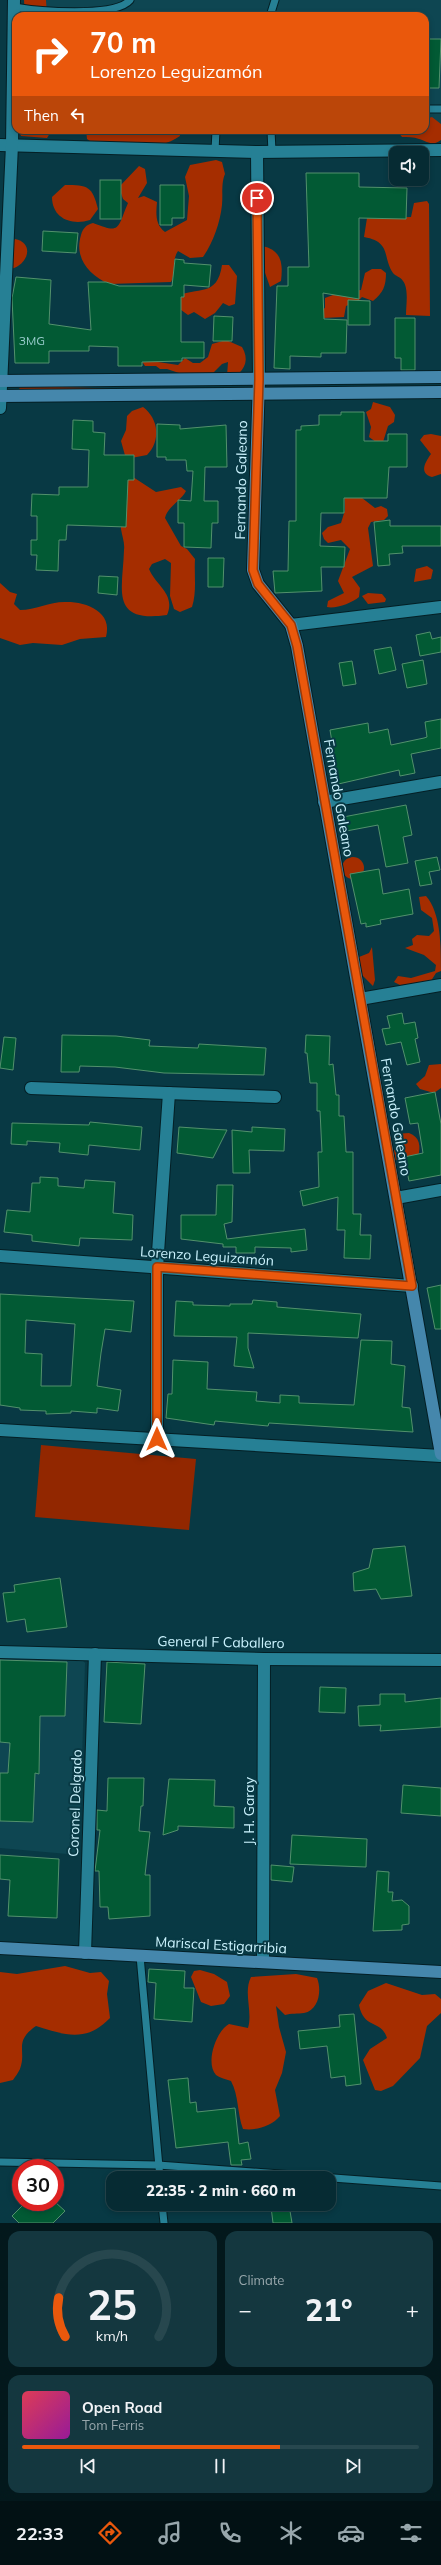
<!DOCTYPE html>
<meta charset="utf-8">
<style>
:root{--surface:#062b33;--page:#14373f;--text:#f1f3f6;--muted:#98a7ac;--line:#27474e;--accent:#ea580c}
body{margin:0;font-family:Mulish,sans-serif;background:var(--page);color:var(--text);height:100vh;display:flex;flex-direction:column;font-size:15px;white-space:nowrap}
*{box-sizing:border-box;margin:0}
p{font-size:13px;color:var(--muted)}
.icon{flex:none;width:22px;height:22px;fill:none;stroke:currentColor;stroke-width:2;stroke-linecap:round;stroke-linejoin:round}
.map{position:relative;height:2223px;overflow:hidden}
.panel{display:flex;flex-direction:column;gap:8px;padding:8px;background:#03181c;flex:1}
.panel>*{flex:none}
.banner{position:absolute;left:12px;top:12px;width:417px;height:122px;border-radius:12px;box-shadow:0 2px 6px #0003,0 0 0 1px var(--line);background:#ea580c;color:#fff;overflow:hidden}
.fabs{position:absolute;left:389px;top:146px;display:grid;gap:8px}
.fabs a{display:grid;place-items:center;width:40px;height:40px;border-radius:8px;background:var(--surface);box-shadow:0 2px 6px #0003,0 0 0 1px var(--line);font-size:20px}
.speed{position:absolute;left:12px;top:2159px;display:flex;gap:8px;font-size:20px;font-weight:700;text-align:center}
.speed>*{display:grid;place-content:center;width:52px;height:52px;border-radius:50%;background:var(--surface);box-shadow:0 2px 6px #0003,0 0 0 1px var(--line);line-height:1}
.speed .limit{border:6px solid #d22;background:#fff;color:#111}
.pin{position:absolute;display:grid;place-items:center;width:34px;height:34px;color:#fff;margin:-17px;border:2px solid #fff;border-radius:50%;box-shadow:0 1px 4px #0007}
.me{position:absolute;width:44px;margin:-22px;rotate:0deg;stroke-linejoin:round;filter:drop-shadow(0 0 3px #0008)}
.turn{display:flex;align-items:center;gap:14px;height:84px;padding:0 12px;font-size:18px}
.turn .icon{width:52px;height:52px;stroke-width:2.5}
.turn b{display:block;font-size:28px;line-height:34px}
.then{display:flex;align-items:center;height:38px;padding:0 12px;background:#0003;gap:8px;font-size:15px}
.big{font-size:30px;font-weight:800;line-height:1.1}
.panel .card{flex:1;display:flex;flex-direction:column;justify-content:center;gap:6px;min-width:0;padding:0 14px;border-radius:12px;background:var(--page)}
.panel .dial{align-items:center;gap:0}
.dial svg{height:104px;overflow:visible;fill:none;stroke:var(--line);stroke-width:7;stroke-linecap:round;text-anchor:middle}
.dial text{fill:var(--text);stroke:none}
.song{display:flex;align-items:center;gap:12px}
.cover{width:48px;height:48px;border-radius:6px;background:linear-gradient(135deg,hsl(350 70% 55%),hsl(300 70% 35%))}
.played{height:4px;border-radius:2px;background:linear-gradient(90deg,var(--accent) 65%,var(--line) 65%)}
.keys{display:flex;justify-content:space-around;direction:ltr}
.heat{display:flex;justify-content:space-between;align-items:center;font-size:22px;direction:ltr}
.panel .tiles{flex:1;display:grid;gap:8px;grid-template-columns:1fr 1fr}
.card:last-child{grid-column:span 2}
.trip{position:absolute;left:106px;top:2171px;width:230px;height:40px;border-radius:12px;background:var(--surface);box-shadow:0 2px 6px #0003,0 0 0 1px var(--line);font-weight:800;line-height:40px;text-align:center}
.menu{display:flex;height:64px;justify-content:space-around;align-items:center;background:#021114;color:var(--muted)}
.menu .icon{width:28px;height:28px}
.menu .current{color:var(--accent)}
.menu b{font-size:18px;color:var(--text)}
.map>svg:first-child{display:block}
</style>
<div class="map">
<svg width="441" height="2223" viewBox="0 0 441 2223">
<rect width="100%" height="100%" fill="#083944"/>
<g fill="#0e4652">
<path d="M43,0H441V133L304,130H425V16H42Z"/>
<path d="M0,1657L80,1658L85,1663L79,1855L0,1848Z"/>
</g>
<g fill="#922700">
<path d="M20,386L238,392L19,390Z"/>
<path d="M41,1445L196,1459L189,1530L35,1517Z"/>
</g>
<g fill="#a52d00">
<path d="M24,0H46L47,16H25Z"/>
<path d="M432,117L441,124V140C432,147 427,141 419,139C414,137 407,137 402,137L398,132L425,130V119Z"/>
<path d="M19,130H52L47,138L21,136Z"/>
<path d="M86,130H179L180,136C156,153 120,145 93,143L87,139Z"/>
<path d="M216,160L222,162L225,174C221,183 223,195 222,205C220,223 213,243 203,257L190,258L178,251C171,261 177,272 171,282L109,284C89,275 74,258 81,235C83,228 86,225 93,223C121,234 117,229 128,203L123,199L119,187L139,166L145,169L147,183L138,198L144,196L157,202C156,213 155,225 165,232L187,220L189,196L185,177L190,165Z"/>
<path d="M65,185C88,185 92,186 98,209L90,220C71,226 52,218 52,197Z"/>
<path d="M427,201L429,204L430,316L406,315C406,305 409,289 403,281C401,277 395,276 393,273C382,257 392,242 364,237L367,218L411,217L414,203Z"/>
<path d="M15,239C35,243 28,265 11,269L1,261L0,254Z"/>
<path d="M262,246C282,250 283,264 281,281L270,287L263,267Z"/>
<path d="M222,265H229L237,276L235,304L229,306L223,303L215,313L205,319L194,312L188,315L177,307L175,297C198,286 217,298 222,265Z"/>
<path d="M372,269H381L386,273C386,286 383,293 373,301L362,297L358,301L346,306L344,317L323,318L314,314L325,308V298L341,292L361,290L365,273Z"/>
<path d="M226,340L242,347C249,359 246,368 235,377L227,376L228,362L222,364L212,374L199,377L189,373L182,374L167,369H160L156,366H145L141,360L157,352L158,362L178,365L185,358L193,363H200L208,357L212,344Z"/>
<path d="M373,402L390,407L395,415L394,422L388,426L383,442H376L369,437L371,427L366,412L371,409Z"/>
<path d="M143,407C159,419 161,441 147,455L126,459L121,441L126,430L127,416L132,411Z"/>
<path d="M431,434L441,436V474L432,477C418,473 426,461 431,454L420,440L424,435Z"/>
<path d="M133,477L156,492L181,487L186,491C180,502 168,506 165,518L181,546L187,549L195,559C194,576 197,591 192,607L180,612L174,609L170,596L171,563L165,559L152,564L149,569C156,586 176,594 167,615C109,623 123,589 124,550C125,543 122,536 121,529C121,514 122,499 122,483Z"/>
<path d="M344,484L375,508L381,506L387,509L388,516L384,520L371,522L368,528L373,566L352,577L360,588L359,597C352,603 336,609 327,607L328,601L344,593L338,581L350,549L341,540L328,543L324,539L322,533L328,527L341,523L345,510Z"/>
<path d="M427,566L433,570L431,579L414,582L416,569Z"/>
<path d="M0,583L10,592L17,594L14,604L20,610C36,610 51,601 67,602C87,602 113,612 106,637L80,639L62,645L33,643L20,645L0,638Z"/>
<path d="M368,593L382,594L386,599L385,602L368,604L362,596Z"/>
<circle cx="353" cy="868" r="11"/>
<path d="M426,896C441,913 441,946 441,971L436,973L429,984L400,985L394,982L398,976L411,978L435,971L436,965L424,955L405,948L413,945L412,939L417,935L429,936L434,931L432,918L421,910L419,897Z"/>
<path d="M372,947L375,980L373,986L359,972L354,959L369,953Z"/>
<path d="M441,1064V1088L434,1093L420,1089L416,1084L425,1076L429,1065Z"/>
<path d="M409,1133C420,1137 421,1146 418,1157L407,1161L395,1160L393,1150H397L396,1134Z"/>
<path d="M65,1966L90,1973L101,1972L109,1981L107,1994L110,2018C86,2043 65,2035 36,2026C13,2042 27,2050 20,2069C18,2073 15,2077 13,2080L0,2083V1972L17,1974Z"/>
<path d="M200,1970L214,1974L227,1982L230,1996L224,2004L211,2006L201,2002L191,1977L194,1971Z"/>
<path d="M296,1974L317,1978C322,1990 319,2010 304,2013C298,2014 291,2013 285,2015L276,2006L279,2027L286,2052L282,2073L275,2090L280,2116C272,2126 256,2131 243,2129C237,2113 239,2096 231,2081C226,2079 220,2078 216,2075C205,2063 216,2031 229,2024L248,2028C253,2011 243,1993 251,1977Z"/>
<path d="M386,1983L422,1995L435,1994L441,1999V2013L427,2026L420,2058L393,2086L381,2091L375,2090L363,2060L370,2049L387,2038C381,2019 364,2030 359,2005L368,1991Z"/>
</g>
<g fill="#025a34" stroke="#52916c" fill-rule="evenodd">
<path d="M425,39H441L439,88H425Z"/>
<path d="M306,173H359V187L407,188L406,219L359,218V299L323,293L324,319L347,320L346,353H321V357L290,356V369L274,368L277,286H288V267H309Z"/>
<rect x="100" y="180" width="21" height="39"/>
<path d="M160,185H184V218H172V225H160Z"/>
<path d="M43,231L78,233L76,253L42,251Z"/>
<path d="M175,259L184,260V263L211,265L209,287L184,285V297H181V342H204V358H182V361L142,362V366H118V347L89,346V351H49V363H15L12,298L16,277L51,280L49,324L91,330L88,282H106L119,286H172Z"/>
<path d="M348,300L370,301V325H348Z"/>
<path d="M214,316L233,317L232,341H213Z"/>
<path d="M395,318H415V370H401V358H395Z"/>
<path d="M341,412H364V441H388V434H407V467H389L387,498H344V513H321L320,546L345,547L344,567H321L322,591L275,593L273,571H288L289,521H296V430H301V426L319,425V415H341Z"/>
<path d="M73,420L93,421V432L105,433L104,455H134V480H128L126,527L67,525L66,540H59L58,571L36,570L37,555H31V540H37V516H31L32,494L59,495V487H88L89,450L72,449Z"/>
<path d="M157,424L180,425V429L226,425L227,467H205L204,501H218V523H212L211,548L184,547V523H178V500L191,501L193,471H187L186,460H166V457H157Z"/>
<path d="M390,520V526H441V546H402L403,553L389,554L390,565L378,566L374,522Z"/>
<path d="M208,558H224L223,587H208Z"/>
<path d="M99,576L118,577L117,595L98,593Z"/>
<path d="M430,632L432,639L441,637V652L420,656L416,635Z"/>
<path d="M391,647L396,670L379,674L374,650Z"/>
<path d="M423,660L427,684L407,688L402,664Z"/>
<path d="M352,661L356,684L343,686L339,663Z"/>
<path d="M441,719V748L411,754L415,773L400,776L399,770L334,785L328,755L334,754L330,730L368,723L369,733L388,729L391,745L424,738L427,737L425,722Z"/>
<path d="M406,805L412,835L403,837L408,863L386,867L378,825L341,832L338,818Z"/>
<path d="M437,857L440,870L429,872L432,884L420,886L415,861Z"/>
<path d="M379,869L383,894L409,889L413,914L380,920L381,924L366,927V923L361,924L350,874Z"/>
<path d="M402,1013L404,1024L415,1022L418,1038L415,1039L420,1062L407,1065L401,1042L386,1045L382,1029L390,1028L387,1016Z"/>
<path d="M62,1035L116,1036L150,1040L149,1046L198,1048L199,1044L266,1048L264,1075L164,1073L115,1067L80,1066L79,1072H61Z"/>
<path d="M306,1035L330,1036L329,1065L333,1064L336,1095H339V1116H344L346,1152H353V1214H361L360,1235H371L370,1259L344,1258L345,1230H337L338,1197L303,1206L300,1191L319,1187L318,1152H322L320,1111H317V1083H310L307,1053H305Z"/>
<path d="M4,1037L16,1038L13,1070L0,1068Z"/>
<path d="M435,1092L441,1124V1175L409,1181L404,1157L423,1153L418,1123L410,1124L405,1098Z"/>
<path d="M90,1122L142,1127L140,1150L89,1145L88,1155L59,1152L60,1143L27,1141V1145L11,1144L12,1123L89,1125Z"/>
<path d="M179,1127L208,1129L227,1130L213,1158L177,1153Z"/>
<path d="M252,1127L285,1129L284,1151L249,1150L250,1173H233L232,1130L252,1132Z"/>
<path d="M40,1177L58,1178V1186L84,1188L85,1180L115,1182L113,1213L133,1215L132,1240L80,1238L79,1246L32,1241V1235L4,1232L7,1210L30,1212L32,1183H40Z"/>
<path d="M217,1185H233L232,1222L224,1224L227,1239L305,1229L307,1250L291,1252V1248L255,1247V1253H236V1247H223V1244L181,1239V1215H216Z"/>
<path d="M441,1285V1329H435L427,1288Z"/>
<path d="M0,1294L134,1301L131,1332L105,1329L101,1353L97,1386L121,1390L118,1411L97,1408V1413L71,1411V1413L46,1414V1411L20,1410V1408L0,1405ZM26,1320L75,1324L71,1386H41L42,1354L25,1353Z"/>
<path d="M253,1300L277,1302V1307L361,1314L358,1338L248,1333V1348L254,1368L234,1366L237,1337L174,1336L176,1301L193,1302V1305L230,1306V1304H252Z"/>
<path d="M361,1340L392,1341L391,1364L405,1366L402,1407L410,1408L413,1432L269,1423L268,1426L215,1421L214,1425L166,1418L168,1394H172L173,1360L208,1362L207,1389L257,1392L256,1401L280,1403V1395L299,1396V1403L354,1405Z"/>
<path d="M405,1546L412,1596L381,1599L376,1589L354,1591L353,1573L369,1568L373,1549Z"/>
<path d="M60,1578L67,1627L27,1632L25,1619L7,1622L3,1593L15,1592L14,1585Z"/>
<path d="M0,1660L67,1662L65,1716H40L39,1774L35,1773L33,1822L0,1821V1773H8L10,1743L0,1742Z"/>
<path d="M107,1662L145,1664L141,1724L104,1722Z"/>
<path d="M320,1687L346,1688L345,1713L319,1712Z"/>
<path d="M380,1694H405V1702L441,1698V1727L380,1731L381,1725L359,1726L358,1706L380,1705Z"/>
<path d="M108,1778H144L143,1806H141L139,1831L150,1832L145,1875H150V1916L109,1919L108,1907H100L99,1871H95L100,1830H97V1810L107,1811Z"/>
<path d="M169,1779L215,1780L214,1806L234,1807V1828L178,1826V1830L163,1835Z"/>
<path d="M403,1785L441,1788V1816L401,1813Z"/>
<path d="M292,1835L367,1839L366,1867L290,1864Z"/>
<path d="M0,1855L59,1859L57,1918L8,1916L10,1880L0,1879Z"/>
<path d="M271,1865L294,1867L292,1882L271,1880Z"/>
<path d="M377,1871L389,1872L388,1892H393L392,1901L402,1900L409,1906V1924L402,1925V1930L373,1931Z"/>
<path d="M149,1969L185,1971L184,1988H194L192,2022L154,2019L156,1983L148,1982Z"/>
<path d="M354,2014L361,2084L346,2086L345,2076L331,2078L327,2046L300,2049L298,2031L340,2027L339,2015Z"/>
<path d="M188,2078L190,2103L196,2102L197,2112L235,2108L239,2144L248,2142L251,2159L241,2160L242,2165H231L228,2142L176,2148L168,2080Z"/>
<path d="M26,2202H55L65,2211L53,2223H19L12,2216Z"/>
<path d="M289,2205L292,2223H273L271,2207Z"/>
</g>
<g fill="none" stroke-linecap="round" stroke-linejoin="round">
<defs>
<g id="lane">
<path d="M14,7C36,11 115,18 130,0"/>
<path d="M270,16L275,0"/>
<path d="M425,109H441"/>
<path d="M271,130L272,152"/>
<path d="M215,151L216,130"/>
<path d="M140,1956L160,2178"/>
<path d="M0,2162L158,2165L441,2186"/>
<path d="M162,2204L164,2223"/>
</g>
<g id="street">
<path d="M0,145L257,152L441,150"/>
<path d="M257,152L259,379"/>
<path d="M0,408L12,145L14,0"/>
<path d="M291,625L441,607"/>
<path d="M324,802L441,782"/>
<path d="M360,999L441,985"/>
<path d="M31,1088L275,1097"/>
<path d="M396,1198L441,1190"/>
<path d="M0,1256L412,1286"/>
<path d="M0,1430L441,1456"/>
<path d="M157,1439V1267L169,1093"/>
<path d="M0,1652L264,1659L441,1660"/>
<path d="M85,1953L95,1654"/>
<path d="M263,1962L264,1659"/>
</g>
<g id="secondary">
<path d="M259,379L253,570L258,584L291,625L297,646L441,1454"/>
<path d="M0,381L441,377"/>
<path d="M0,396L441,392"/>
<path d="M0,1948L441,1972"/>
</g>
</defs>
<use href="#lane" stroke="#041f25" stroke-width="9"/>
<use href="#street" stroke="#041f25" stroke-width="14"/>
<use href="#secondary" stroke="#041f25" stroke-width="14"/>
<use href="#lane" stroke="#268095" stroke-width="7"/>
<use href="#street" stroke="#268095" stroke-width="12"/>
<use href="#secondary" stroke="#4587ac" stroke-width="12"/>
</g>
<g fill="none" stroke-linecap="round" stroke-linejoin="round">
<defs>
<path id="route" d="M157,1439V1267L412,1286L297,646L291,625L258,584L253,570L259,379L257,198"/>
</defs>
<use href="#route" stroke="#983908" stroke-width="10"/>
<use href="#route" stroke="#ea580c" stroke-width="7"/>
</g>
<g text-anchor="middle" dominant-baseline="central" stroke-width="4" stroke-linejoin="round" paint-order="stroke">
<g font-size="12" fill="#99cdcc">
<text x="32" y="340">3MG</text>
</g>
<g font-size="14" fill="#cbf3fe" stroke="#083944">
<text transform="translate(241 480) rotate(-89)">Fernando Galeano</text>
<text transform="translate(339 798) rotate(80)">Fernando Galeano</text>
<text transform="translate(396 1117) rotate(80)">Fernando Galeano</text>
<text transform="translate(207 1256) rotate(4)">Lorenzo Leguizamón</text>
<text transform="translate(221 1642) rotate(1)">General F Caballero</text>
<text transform="translate(75 1803) rotate(-88)">Coronel Delgado</text>
<text transform="translate(249 1811) rotate(-90)">J. H. Garay</text>
<text transform="translate(221 1945) rotate(3)">Mariscal Estigarribia</text>
</g>
</g>
</svg>
<div class="fabs">
<a><svg class="icon" aria-label="sound" viewBox="0 0 24 24"><path d="M4 9h4l5-4v14l-5-4H4zM17 9q2 3 0 6"/></svg></a>
</div>
<div class="speed"><div class="limit">30</div></div>
<div class="pin" style="left:257px;top:198px;background:#d93025"><svg class="icon" aria-label="arrive" viewBox="0 0 24 24"><path d="M6 21V4h12l-3 4 3 4H6"/></svg></div>
<svg class="me" style="left:157px;top:1439px" viewBox="-20 -20 40 40"><path d="M0-17L14 15 0 8-14 15z" fill="#ea580c" stroke="#fff" stroke-width="4"/></svg>
<div class="trip">22:35 · 2 min · 660 m</div>
<div class="banner">
<div class="turn"><svg class="icon" aria-label="right" viewBox="0 0 24 24"><path d="M7 20v-9h11M14 6l5 5-5 5"/></svg><div><b>70 m</b>Lorenzo Leguizamón</div></div>
<div class="then">Then<svg class="icon" aria-label="left" viewBox="0 0 24 24"><path d="M17 20v-9H6M10 6l-5 5 5 5"/></svg></div>
</div>
</div>
<section class="panel">
<div class="tiles">
<div class="card dial"><svg viewBox="0 0 100 80">
<path d="M14 69A42 42 0 1 1 86 69"/>
<path d="M14 69A42 42 0 0 1 9 39" stroke="#ea580c"/>
<text x="50" y="56" font-size="32" font-weight="700">25</text>
<text x="50" y="72" font-size="11">km/h</text>
</svg></div>
<div class="card"><p>Climate</p>
<div class="heat"><a>−</a><b class="big">21°</b><a>+</a></div>
</div>
<div class="card">
<div class="song"><i class="cover"></i><div><b>Open Road</b><p>Tom Ferris</p></div></div>
<div class="played"></div>
<div class="keys"><svg class="icon" aria-label="previous" viewBox="0 0 24 24"><path d="M18 5L8 12l10 7zM5 5v14"/></svg><svg class="icon" aria-label="pause" viewBox="0 0 24 24"><path d="M8 5v14M16 5v14"/></svg><svg class="icon" aria-label="next" viewBox="0 0 24 24"><path d="M6 5l10 7-10 7zM19 5v14"/></svg></div>
</div>
</div>
</section>
<nav class="menu">
<b>22:33</b>
<svg class="icon current" aria-label="directions" viewBox="0 0 24 24"><path d="M12 3l9 9-9 9-9-9zM9 14v-3h6M13 9l2 2-2 2"/></svg>
<svg class="icon" aria-label="music" viewBox="0 0 24 24"><path d="M9 18V5l10-2v13"/><circle cx="6" cy="18" r="3"/><circle cx="16" cy="16" r="3"/></svg>
<svg class="icon" aria-label="phone" viewBox="0 0 24 24"><path d="M5 4h4l2 5-3 2q2 4 5 5l2-3 5 2v4C11 20 4 13 5 4z"/></svg>
<svg class="icon" aria-label="climate" viewBox="0 0 24 24"><path d="M12 3v18M4 7l16 10M4 17L20 7"/></svg>
<svg class="icon" aria-label="car" viewBox="0 0 24 24"><path d="M5 17H2v-5l4-1 3-4h7l3 4 3 1v5h-3M9 17h6M6 11h13"/><circle cx="7" cy="17" r="2"/><circle cx="17" cy="17" r="2"/></svg>
<svg class="icon" aria-label="filters" viewBox="0 0 24 24"><path d="M4 7h16M4 17h16"/><circle cx="9" cy="7" r="2"/><circle cx="15" cy="17" r="2"/></svg>
</nav>
